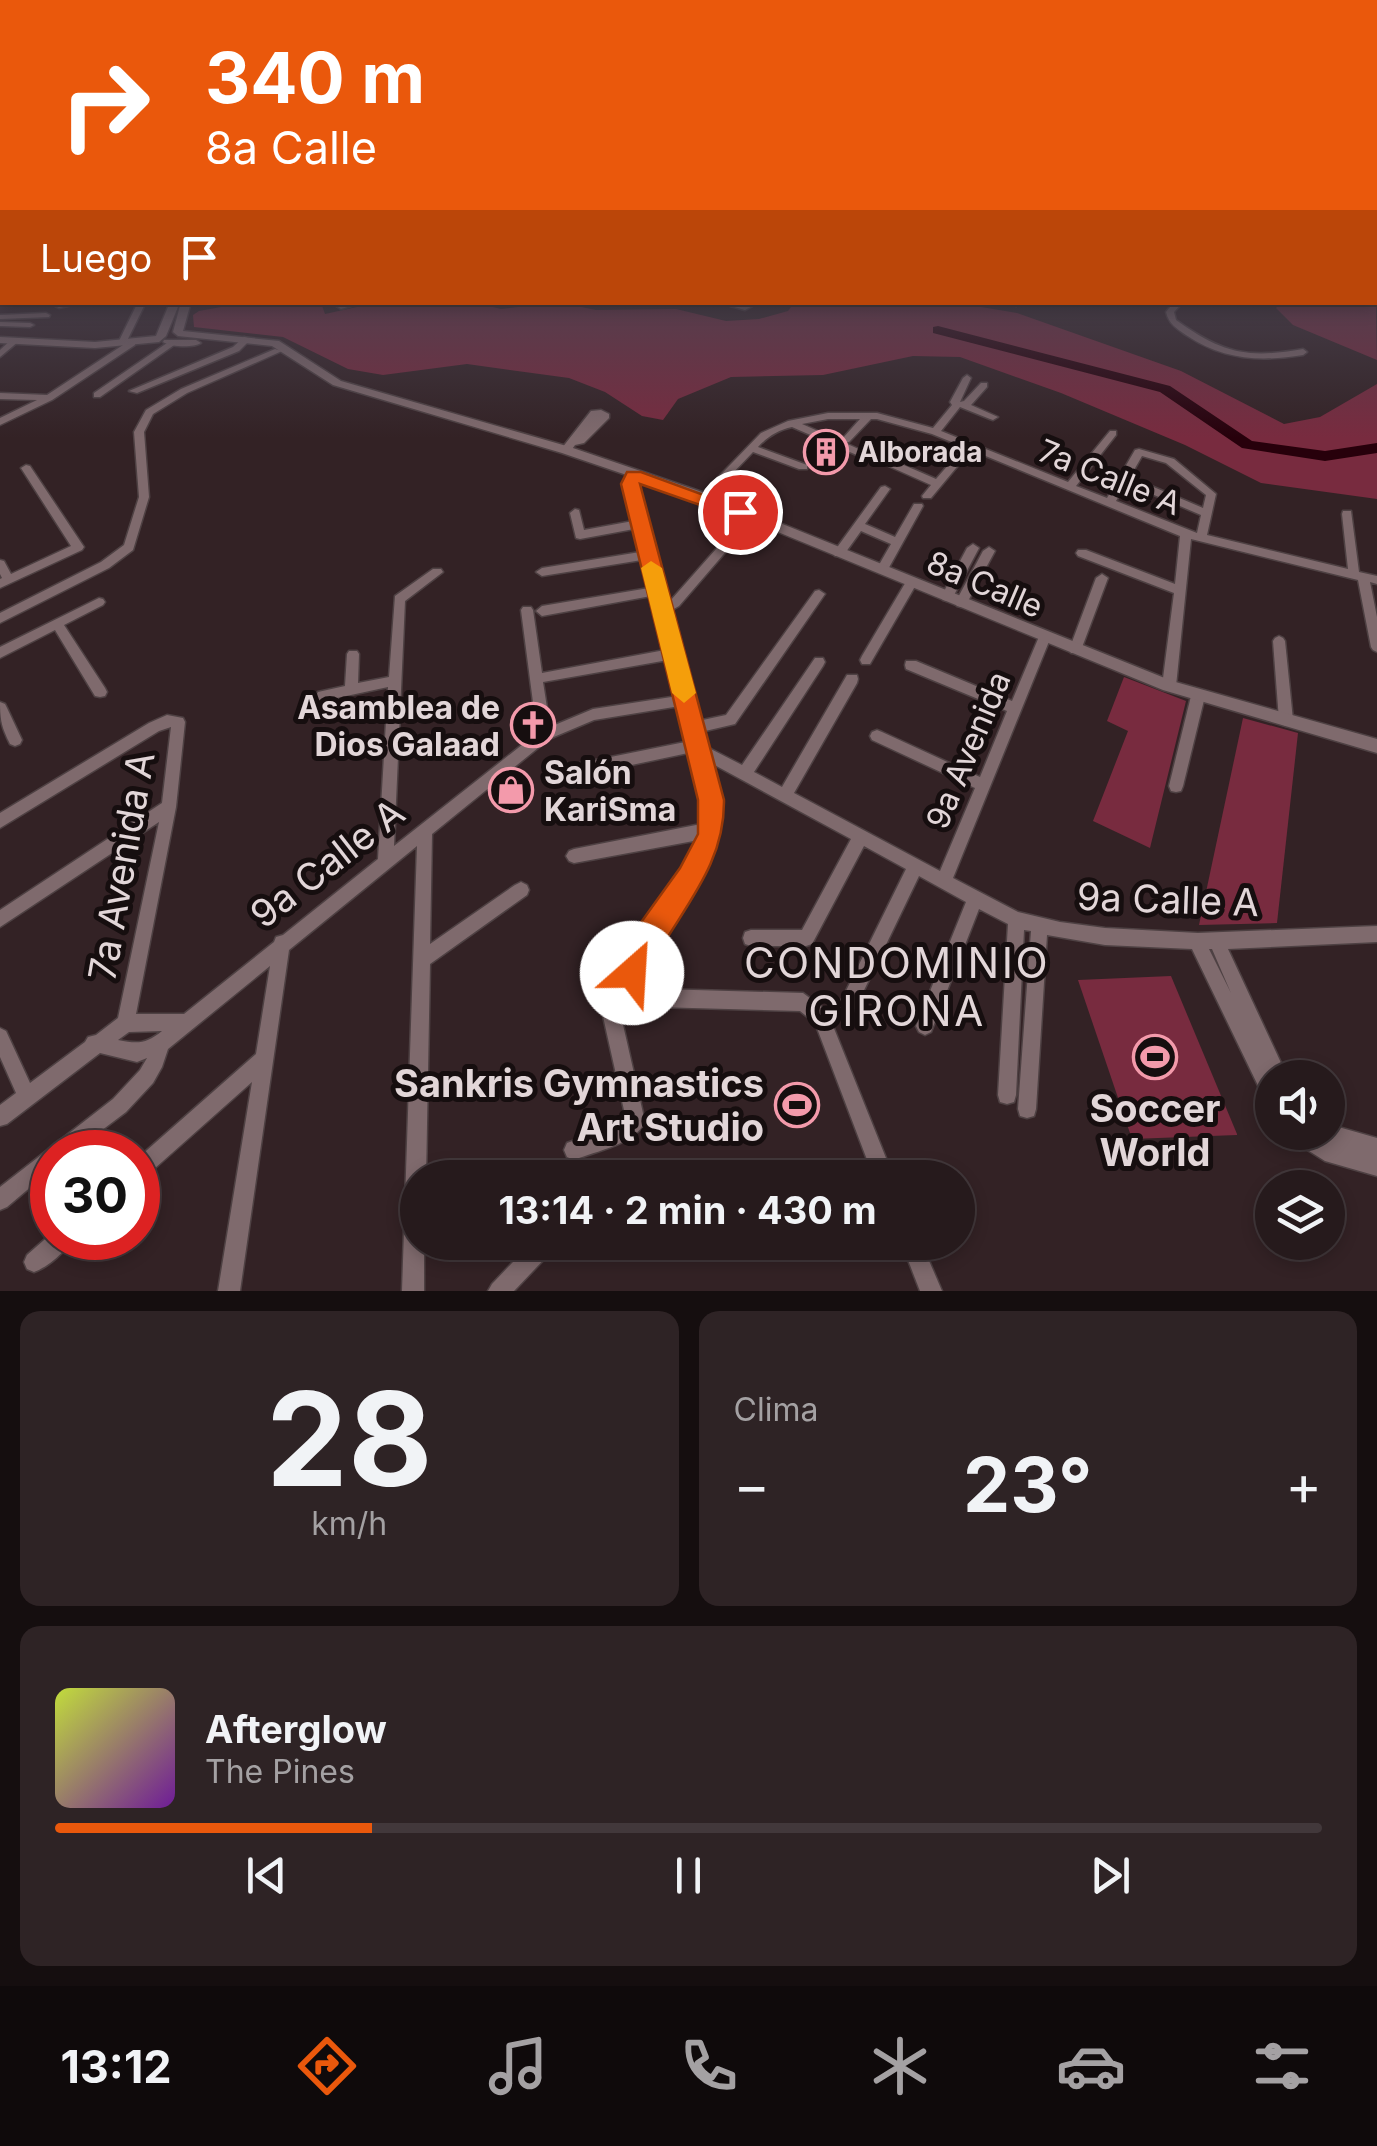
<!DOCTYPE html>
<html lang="es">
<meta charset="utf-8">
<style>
:root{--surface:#261a1c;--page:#2e2325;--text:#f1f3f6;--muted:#a4a1a3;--line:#42383b;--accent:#ea580c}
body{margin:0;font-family:Inter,sans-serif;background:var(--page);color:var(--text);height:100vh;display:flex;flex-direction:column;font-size:38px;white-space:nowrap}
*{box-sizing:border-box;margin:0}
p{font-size:32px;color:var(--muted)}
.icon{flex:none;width:55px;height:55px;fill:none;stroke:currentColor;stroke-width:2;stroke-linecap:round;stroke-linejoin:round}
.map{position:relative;height:1291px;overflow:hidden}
.panel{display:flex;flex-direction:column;gap:20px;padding:20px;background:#150e0f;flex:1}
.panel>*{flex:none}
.top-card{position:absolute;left:0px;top:0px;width:1378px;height:305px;box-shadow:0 5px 15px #0003,0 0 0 2px var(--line);background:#ea580c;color:#fff;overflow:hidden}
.fabs{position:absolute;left:1255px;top:1060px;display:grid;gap:20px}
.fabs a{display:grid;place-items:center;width:90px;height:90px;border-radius:50%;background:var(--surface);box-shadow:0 5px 15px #0003,0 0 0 2px var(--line);font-size:50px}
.speed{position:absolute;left:30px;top:1130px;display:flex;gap:20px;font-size:50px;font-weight:700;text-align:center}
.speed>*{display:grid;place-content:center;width:130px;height:130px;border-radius:50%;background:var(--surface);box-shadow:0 5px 15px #0003,0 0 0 2px var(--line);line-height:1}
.speed .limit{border:15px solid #d22;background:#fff;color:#111}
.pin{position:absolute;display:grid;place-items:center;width:85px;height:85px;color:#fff;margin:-42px;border:5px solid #fff;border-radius:50%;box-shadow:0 2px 10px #0007}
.me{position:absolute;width:110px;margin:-55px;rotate:26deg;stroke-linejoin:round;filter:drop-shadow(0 0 8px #0008)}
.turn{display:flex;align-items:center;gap:35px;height:210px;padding:0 40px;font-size:45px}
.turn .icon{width:130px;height:130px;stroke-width:2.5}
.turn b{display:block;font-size:70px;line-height:85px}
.then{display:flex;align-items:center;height:95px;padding:0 40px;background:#0003;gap:20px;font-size:38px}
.big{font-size:75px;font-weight:700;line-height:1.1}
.panel .tile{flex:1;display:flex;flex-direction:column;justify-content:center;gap:15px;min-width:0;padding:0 35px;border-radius:20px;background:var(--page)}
.panel .dial{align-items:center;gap:0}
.dial b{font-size:130px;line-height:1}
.song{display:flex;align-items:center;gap:30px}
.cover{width:120px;height:120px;border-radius:15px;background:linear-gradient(135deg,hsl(70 70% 55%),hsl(280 70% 35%))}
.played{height:10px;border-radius:5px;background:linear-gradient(90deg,var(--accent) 25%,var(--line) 25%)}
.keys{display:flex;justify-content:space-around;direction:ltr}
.heat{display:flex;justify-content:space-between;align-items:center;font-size:55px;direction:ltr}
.panel .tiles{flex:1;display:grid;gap:20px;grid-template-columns:1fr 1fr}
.tile:last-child{grid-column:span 2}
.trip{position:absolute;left:400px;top:1160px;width:575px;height:100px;border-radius:50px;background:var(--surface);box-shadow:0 5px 15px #0003,0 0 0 2px var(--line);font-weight:700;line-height:100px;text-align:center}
.dock{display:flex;height:160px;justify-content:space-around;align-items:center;background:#0f0a0b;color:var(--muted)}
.dock .icon{width:70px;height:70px}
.dock .selected{color:var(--accent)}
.dock b{font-size:45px;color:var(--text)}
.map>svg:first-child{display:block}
</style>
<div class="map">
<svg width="1377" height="1291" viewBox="0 0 1377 1291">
<rect width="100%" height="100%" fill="#332225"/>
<g fill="#782b3f">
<path d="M1375,257L1377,360L1293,325L1276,308L1281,303L1375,302Z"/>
<path d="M249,302L321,303L325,314L380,302L476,303L501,309L557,302L596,310L676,309L726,321L759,319L788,311L794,303L951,302L1017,313L1181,371L1284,424L1320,417L1377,384V499L1261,483L1185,445L1061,393L960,357L913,356L823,375L731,377L678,399L663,420L642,416L605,392L569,378L467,364L383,375L348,369L283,337L194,327L193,315L199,311Z"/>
<path d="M1124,677L1186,701L1150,848L1093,821L1128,731L1107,721Z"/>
<path d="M1243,718L1298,733L1277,923L1199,925Z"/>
<path d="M1171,976L1237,1134V1135L1132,1139L1078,980Z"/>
</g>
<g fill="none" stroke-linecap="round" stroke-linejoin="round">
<path fill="#27000b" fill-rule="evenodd" d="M938,326L1170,386L1252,441L1325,451L1377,443V453L1325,461L1242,448L1160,392L933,333V327Z"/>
<defs>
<g id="minor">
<rect x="0" y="258" width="2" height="4"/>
<rect x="0" y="273" width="2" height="5"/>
<rect x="0" y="292" width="2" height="4"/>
<path d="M65,302H85L59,308L55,306Z"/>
<path d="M138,302H146L126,343L135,341V345L52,400L0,425V418L37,400L0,399V393L47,395L123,345L118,343Z"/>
<path d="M330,302L342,304L364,302L341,309Z"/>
<path d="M716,302H732L744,305L749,302H760L745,310Z"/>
<path d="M1012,302H1020V304L1016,306Z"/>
<path d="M1174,302H1183L1174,312L1176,320C1222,353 1247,359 1303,349L1307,352L1303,355C1260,362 1223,360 1186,335C1176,328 1169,324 1166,312Z"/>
<path d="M46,313L50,315L49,317L0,319V315Z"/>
<path d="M0,322L30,323L34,325L30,327L2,326H0Z"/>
<path d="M244,337L251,339L239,351L137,393L129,391L233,347Z"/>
<path d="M12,339L19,341L0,357V350Z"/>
<path d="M170,341L177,343L100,397H94V393Z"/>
<path d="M275,349L282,351L187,393L153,414L144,432L149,497L133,550L109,568L0,623V613L101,562L124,545L139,497L134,432L146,410L181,389Z"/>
<path d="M967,375L971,378L960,402L964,401L981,383H987V387L971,405L998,417L993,420L990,419L960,407L941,431L1068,482L1110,431H1116V435L1076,486L1107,498L1135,450L1139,449L1174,459L1216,494L1207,535L1348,569L1342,514L1343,511H1351L1359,572L1377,576V584L1370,582L1377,617V652L1373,650L1371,647L1358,580L1191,539L1176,686L1174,690H1164L1162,686L1174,593L1078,556L1076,553L1078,550H1086L1175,584L1180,536L971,450L931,498H923L922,496L931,485L875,460V456H883L936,479L964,447L932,434L877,419H871L849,442H843L863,451L864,453L859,456L792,427C778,430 767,437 758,447L807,465V469H799L753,452L708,499H700L699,497L761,433L788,421L828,413H877L933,428L952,405L950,402L963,378ZM828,419H860L843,438V442L802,424ZM1142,456L1166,463L1206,495L1203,508L1130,477ZM1126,483L1201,515L1197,533L1116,501Z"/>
<path d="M601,410L609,414V418L584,443L575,445L570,452H562V448L591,411Z"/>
<path d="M26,465L30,466L84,547L82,550L0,588V579L2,578L0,574V560L4,561L11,574L71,546L21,468Z"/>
<path d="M634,473L639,476C639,502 642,533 654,555L652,557L660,588L663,591L664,603L671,600L739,523L743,522L748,526L679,606L667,613L698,721L726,715L815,591L819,590L825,594L735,724L701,732L705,746L742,765L815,658H823L825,662L823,666L754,772L782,787L847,675H857L858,679L857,683L794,793L940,871L975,788L872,740L870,736L872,732L877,730L882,732L980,777L1007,711L906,669L905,665L906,661H916L1012,701L1038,639L1040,636H1048L1050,639L953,878L1018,912L1060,922L1105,928L1198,933L1377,926V942L1228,949L1288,1078H1272V1102L1265,1100L1192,949L1105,945L1047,935L1036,1109L1034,1116L1027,1118L1020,1116L1018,1109L1031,931L1024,930L1016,1095L1014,1102L1007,1104L1000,1102L998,1095L1008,924L979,909L931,1032L925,1035L919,1032L916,1026L966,902L919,876L854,1011L848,1014L842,1011L839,1005L842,999L906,869L864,846L812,944L806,946H751L745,944L743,938L745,932L751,930H802L851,839L709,762L717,796V831L719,835C710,847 706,864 698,878C686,899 636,950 641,973C643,981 653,985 659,989L803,993L827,1011L894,1178H874L815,1023L800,1011L656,1007L632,991L628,982L614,985L645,1122C635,1144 596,1151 574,1160L567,1157L564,1150L567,1143L622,1123L626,1119L596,985L602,971L625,966C637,916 686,888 699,840L574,863L569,861L566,856L569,851L574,849L696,825L703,826V796L693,752L570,778L552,768L550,764L552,760L557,758L571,765L690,741L680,706L594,720L549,739L432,834L430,944L515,885L521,882L527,885L529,890L527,895L430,964L426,1178H418V1242H424V1291H402L417,846L289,950L240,1291H218L252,1082L145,1177L138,1180V1158L256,1054L270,966L168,1049L162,1067L153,1083L126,1112L73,1152H52V1169L7,1207L0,1210V1187L113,1099L140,1070L147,1058L137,1062L100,1053L7,1124L0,1126V1105L16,1093L0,1057V1028L6,1031L30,1083L85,1042L88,1037L96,1035L118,1018L159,822L0,927V910L162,803L171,727L159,731L0,828V813L149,723L167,715L183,718L185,722L176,807L136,1014H184L274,942L276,937L283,935L378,859L388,687L323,701L318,700L316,696L318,692L345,686L347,654L349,651H357L359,654L358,683L389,677L395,596L433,569H441L443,572L405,601L394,846L537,733L521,610L523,607H531L533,610L542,673L665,650L651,596L542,616L536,611L542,606L649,588L642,560L542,576L536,572L542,568L640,552L634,529L580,539L576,538L570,513L575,509L579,510L584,530L633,521L629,496V476ZM668,660L678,696L593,709L550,727L543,682ZM1209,949H1212L1231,993ZM162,1031C146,1044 138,1044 118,1040L129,1032Z"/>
<path d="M885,486L890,489L865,524L895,537L914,504H922L923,506L886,573L882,574L876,570L891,544L861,531L843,556H835L833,553L881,487Z"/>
<path d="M973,544L979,548L953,597L947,601L943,600L941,597L967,548Z"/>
<path d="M989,547L995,551L967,603L961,607L957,606L955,603L983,551Z"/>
<path d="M1102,574L1108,578L1081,650L1079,653H1071L1069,650L1096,578Z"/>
<path d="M911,579L917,583L870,664H862L860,660L862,656L907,580Z"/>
<path d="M99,598L103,599L105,602L103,605L64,625L105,688L107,692L105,696L100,697L95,696L55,630L0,658V647Z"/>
<path d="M1279,636L1283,638L1285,641L1293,720L1291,724L1286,726L1281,724L1279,720L1273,641L1275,638Z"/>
<path d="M1198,691L1203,692L1205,696L1183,786L1181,791L1176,792L1171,791L1169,786L1191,696L1193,692Z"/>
<path d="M0,702L5,704L7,708L22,740L20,744L15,746L10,744C2,728 0,721 0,702Z"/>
<path d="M1328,1124L1377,1138V1176L1325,1161L1290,1139L1288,1132H1328Z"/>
<path d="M52,1233V1238H72C67,1251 48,1267 34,1272L27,1269L24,1262L27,1255Z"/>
<path d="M532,1242L556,1243L553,1250L514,1291H488L492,1284Z"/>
<path d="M901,1242H921L942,1291H920Z"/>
</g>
<g id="tertiary">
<path d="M170,302H180L166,336L159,342L95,348L0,343V337L95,342L156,336Z"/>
<path d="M181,302H191L183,331L279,341L341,381L570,447L708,494L1172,681L1377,739V753L1163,690L700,500L562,453L333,385L272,346L178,336L173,332Z"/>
<path d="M164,340H196L201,343C193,348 171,347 163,342Z"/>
</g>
</defs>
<use href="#minor" stroke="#4e4143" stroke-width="3"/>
<use href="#tertiary" stroke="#4e4143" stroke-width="3"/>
<use href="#minor" fill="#7f6a6d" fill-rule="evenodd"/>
<use href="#tertiary" fill="#7f6a6d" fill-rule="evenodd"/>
</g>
<linearGradient id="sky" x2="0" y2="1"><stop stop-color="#1c1314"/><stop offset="0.59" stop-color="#4a4451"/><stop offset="1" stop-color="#4a4451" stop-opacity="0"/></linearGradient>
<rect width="1377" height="438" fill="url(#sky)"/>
<path fill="#ea580c" stroke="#983908" stroke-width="2.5" d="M627,472H641L750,512L740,519L640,484L724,800C725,875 670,918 643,984L632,989L621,984L617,973L629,939L680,868L698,834V800L621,484Z"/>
<path fill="#f59e0b" d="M651,561L662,568L696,693L684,703L672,693L641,568Z"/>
<defs>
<symbol id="building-ring" viewBox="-11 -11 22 22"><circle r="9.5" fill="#160e0f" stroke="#f39aab" stroke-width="1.5"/><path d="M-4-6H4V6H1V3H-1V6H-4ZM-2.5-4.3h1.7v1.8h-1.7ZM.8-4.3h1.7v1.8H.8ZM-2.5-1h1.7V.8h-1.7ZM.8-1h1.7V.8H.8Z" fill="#f39aab"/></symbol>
<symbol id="church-ring" viewBox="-11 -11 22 22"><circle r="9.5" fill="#160e0f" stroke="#f39aab" stroke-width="1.5"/><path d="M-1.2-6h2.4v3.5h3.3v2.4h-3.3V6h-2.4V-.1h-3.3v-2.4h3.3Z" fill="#f39aab"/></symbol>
<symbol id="shop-ring" viewBox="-11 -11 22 22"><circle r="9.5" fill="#160e0f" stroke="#f39aab" stroke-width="1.5"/><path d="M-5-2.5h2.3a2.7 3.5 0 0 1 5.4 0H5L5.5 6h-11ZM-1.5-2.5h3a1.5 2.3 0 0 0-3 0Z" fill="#f39aab"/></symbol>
<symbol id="stadium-ring" viewBox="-11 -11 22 22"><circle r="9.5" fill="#160e0f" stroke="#f39aab" stroke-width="1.5"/><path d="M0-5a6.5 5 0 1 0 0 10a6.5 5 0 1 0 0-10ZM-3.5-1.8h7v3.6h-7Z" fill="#f39aab"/></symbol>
</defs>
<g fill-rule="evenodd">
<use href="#building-ring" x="801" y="427" width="50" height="50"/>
<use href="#church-ring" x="508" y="700" width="50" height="50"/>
<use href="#shop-ring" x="486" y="765" width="50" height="50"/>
<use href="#stadium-ring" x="1130" y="1032" width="50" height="50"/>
<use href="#stadium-ring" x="772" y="1080" width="50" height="50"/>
</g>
<g text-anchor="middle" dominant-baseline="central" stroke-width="10" stroke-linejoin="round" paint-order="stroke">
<g font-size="28" font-weight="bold" fill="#e2d6d8" stroke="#160e0f" text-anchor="start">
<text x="858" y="452">Alborada</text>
</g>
<g font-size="32" fill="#e2d6d8" stroke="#160e0f">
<text transform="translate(1110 477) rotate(22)">7a Calle A</text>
<text transform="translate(985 584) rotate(23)">8a Calle</text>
<text transform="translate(968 750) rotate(-67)">9a Avenida</text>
</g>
<g font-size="32" font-weight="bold" fill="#e2d6d8" stroke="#160e0f" text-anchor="end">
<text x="500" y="707">Asamblea de<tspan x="500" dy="37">Dios Galaad</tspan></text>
<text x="544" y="772" text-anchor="start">Salón<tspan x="544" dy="37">KariSma</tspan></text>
</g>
<g font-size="38" fill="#e2d6d8" stroke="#160e0f">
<text transform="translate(327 863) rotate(-38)">9a Calle A</text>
<text transform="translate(121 866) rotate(-80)">7a Avenida A</text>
<text transform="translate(1168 899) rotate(2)">9a Calle A</text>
</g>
<g font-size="38" font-weight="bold" fill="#e2d6d8" stroke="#160e0f" text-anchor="end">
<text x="764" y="1083">Sankris Gymnastics<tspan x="764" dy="44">Art Studio</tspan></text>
<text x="1155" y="1108" text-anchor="middle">Soccer<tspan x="1155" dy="44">World</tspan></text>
</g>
<g font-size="42" letter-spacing="2.5" fill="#e2d6d8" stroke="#160e0f">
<text x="897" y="962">CONDOMINIO<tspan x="897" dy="48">GIRONA</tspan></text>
</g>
</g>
</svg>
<div class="fabs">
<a><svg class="icon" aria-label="sound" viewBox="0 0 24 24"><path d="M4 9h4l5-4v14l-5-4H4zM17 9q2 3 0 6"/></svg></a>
<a><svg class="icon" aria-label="layers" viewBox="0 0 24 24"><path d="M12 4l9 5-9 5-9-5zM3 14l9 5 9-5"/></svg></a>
</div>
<div class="speed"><div class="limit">30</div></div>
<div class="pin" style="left:740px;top:512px;background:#d93025"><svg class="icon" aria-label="arrive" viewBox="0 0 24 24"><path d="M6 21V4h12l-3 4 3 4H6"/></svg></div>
<svg class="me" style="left:632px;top:973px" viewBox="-20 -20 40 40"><circle r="19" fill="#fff"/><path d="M0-13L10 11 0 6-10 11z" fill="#ea580c"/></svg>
<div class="trip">13:14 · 2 min · 430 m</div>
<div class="top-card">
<div class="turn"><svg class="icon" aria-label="right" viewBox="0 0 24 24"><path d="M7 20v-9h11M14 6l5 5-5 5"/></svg><div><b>340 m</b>8a Calle</div></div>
<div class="then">Luego<svg class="icon" aria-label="arrive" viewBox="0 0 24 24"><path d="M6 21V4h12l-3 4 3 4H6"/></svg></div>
</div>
</div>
<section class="panel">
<div class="tiles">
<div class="tile dial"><b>28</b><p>km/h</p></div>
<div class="tile"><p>Clima</p>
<div class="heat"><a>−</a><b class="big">23°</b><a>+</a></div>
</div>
<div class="tile">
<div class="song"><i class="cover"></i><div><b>Afterglow</b><p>The Pines</p></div></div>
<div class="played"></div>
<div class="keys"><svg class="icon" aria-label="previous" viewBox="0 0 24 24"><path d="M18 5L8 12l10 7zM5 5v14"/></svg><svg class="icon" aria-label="pause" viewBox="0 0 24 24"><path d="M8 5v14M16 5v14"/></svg><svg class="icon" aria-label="next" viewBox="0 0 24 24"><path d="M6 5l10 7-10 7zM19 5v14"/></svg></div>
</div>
</div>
</section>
<nav class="dock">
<b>13:12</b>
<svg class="icon selected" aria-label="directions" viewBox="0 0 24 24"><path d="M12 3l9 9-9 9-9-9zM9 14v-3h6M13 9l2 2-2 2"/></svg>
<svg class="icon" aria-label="music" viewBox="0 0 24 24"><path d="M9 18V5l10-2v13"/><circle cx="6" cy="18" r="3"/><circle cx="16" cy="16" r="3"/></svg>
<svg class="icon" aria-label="phone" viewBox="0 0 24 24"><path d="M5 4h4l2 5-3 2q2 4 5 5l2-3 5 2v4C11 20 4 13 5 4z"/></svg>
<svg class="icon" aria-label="climate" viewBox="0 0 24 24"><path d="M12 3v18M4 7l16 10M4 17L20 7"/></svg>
<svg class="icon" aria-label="car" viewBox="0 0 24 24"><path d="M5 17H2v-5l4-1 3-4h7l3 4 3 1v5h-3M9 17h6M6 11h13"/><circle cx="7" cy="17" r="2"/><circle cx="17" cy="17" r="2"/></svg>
<svg class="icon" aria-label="filters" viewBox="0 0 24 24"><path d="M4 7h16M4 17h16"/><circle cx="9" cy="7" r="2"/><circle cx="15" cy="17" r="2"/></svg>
</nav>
